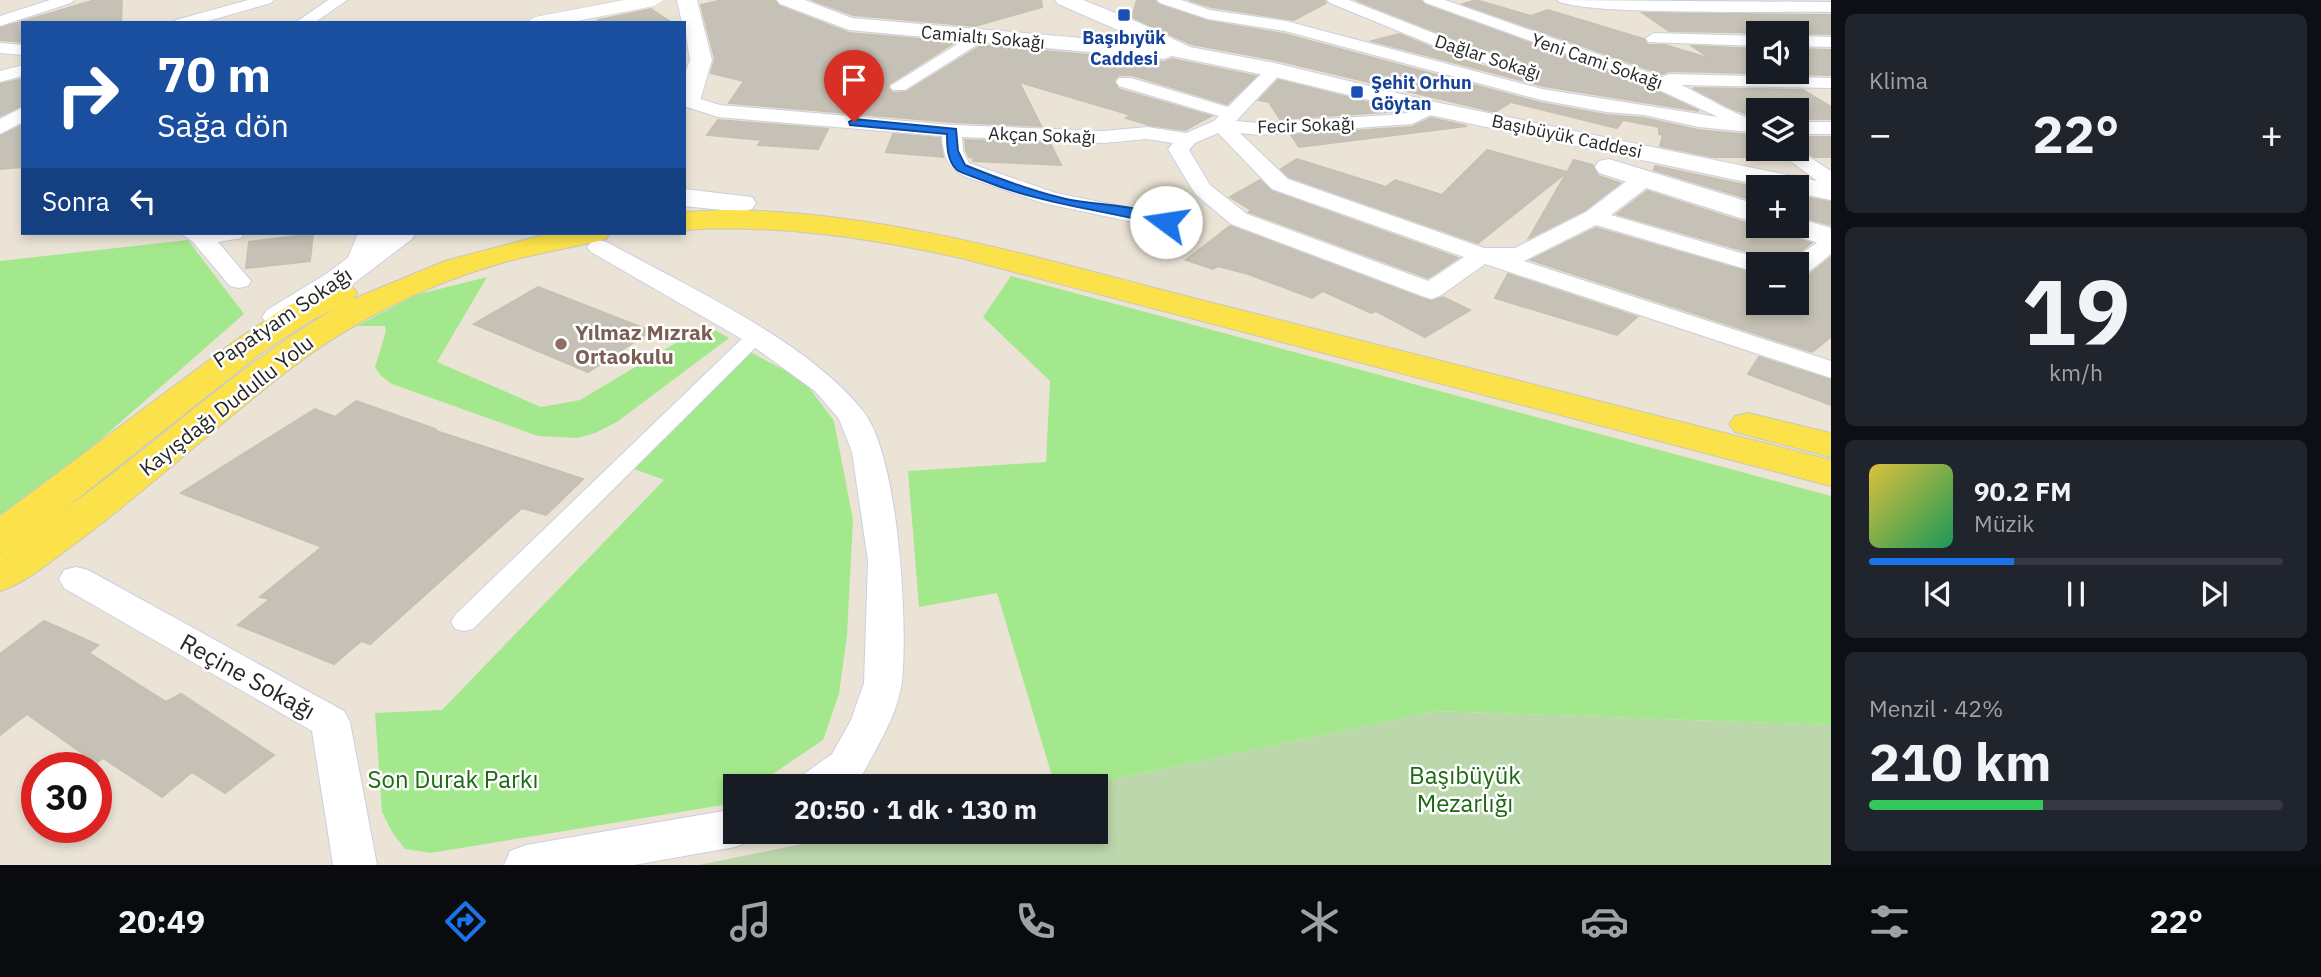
<!DOCTYPE html>
<html lang="tr">
<meta charset="utf-8">
<style>
:root{--surface:#171b24;--page:#20242c;--text:#f1f3f6;--muted:#9ea1a6;--line:#363941;--accent:#1a73e8}
body{margin:0;font-family:"IBM Plex Sans",sans-serif;background:var(--page);color:var(--text);height:100vh;display:flex;flex-direction:column;font-size:26px;white-space:nowrap}
*{box-sizing:border-box;margin:0}
p{font-size:23px;color:var(--muted)}
.icon{flex:none;width:38px;height:38px;fill:none;stroke:currentColor;stroke-width:2;stroke-linecap:round;stroke-linejoin:round}
.map{position:relative;flex:1;overflow:hidden}
.sheet{display:flex;flex-direction:column;gap:14px;padding:14px;background:#0d0f14;width:490px}
.sheet>*{flex:none}
.guide{position:absolute;left:21px;top:21px;width:665px;height:214px;border-radius:0px;box-shadow:0 4px 10px #0003;background:#1a4fa0;color:#fff;overflow:hidden}
.fabs{position:absolute;left:1746px;top:21px;display:grid;gap:14px}
.fabs a{display:grid;place-items:center;width:63px;height:63px;border-radius:0px;background:var(--surface);box-shadow:0 4px 10px #0003;font-size:35px}
.speed{position:absolute;left:21px;top:752px;display:flex;gap:14px;font-size:35px;font-weight:700;text-align:center}
.speed>*{display:grid;place-content:center;width:91px;height:91px;border-radius:50%;background:var(--surface);box-shadow:0 4px 10px #0003;line-height:1}
.speed .limit{border:10px solid #d22;background:#fff;color:#111}
.pin{position:absolute;display:grid;place-items:center;width:60px;height:60px;color:#fff;margin:-72px -30px;border-radius:50% 50% 50% 0;rotate:-45deg;box-shadow:0 0 7px #0007}
.pin .icon{rotate:45deg}
.me{position:absolute;width:77px;margin:-38px;rotate:284deg;stroke-linejoin:round;filter:drop-shadow(0 0 5px #0008)}
.turn{display:flex;align-items:center;gap:24px;height:147px;padding:0 21px;font-size:32px}
.turn .icon{width:91px;height:91px;stroke-width:2.5}
.turn b{display:block;font-size:49px;line-height:60px}
.then{display:flex;align-items:center;height:66px;padding:0 21px;background:#0003;gap:14px;font-size:26px}
.big{font-size:52px;font-weight:700;line-height:1.1}
.sheet .card{flex:1;display:flex;flex-direction:column;justify-content:center;gap:10px;min-width:0;padding:0 24px;border-radius:10px;background:var(--page)}
.sheet .dial{align-items:center;gap:0}
.dial b{font-size:91px;line-height:1}
.song{display:flex;align-items:center;gap:21px}
.cover{width:84px;height:84px;border-radius:10px;background:linear-gradient(135deg,hsl(50 70% 55%),hsl(150 70% 35%))}
.played{height:7px;border-radius:4px;background:linear-gradient(90deg,var(--accent) 35%,var(--line) 35%)}
.keys{display:flex;justify-content:space-around;direction:ltr}
.heat{display:flex;justify-content:space-between;align-items:center;font-size:38px;direction:ltr}
.charge{height:10px;border-radius:5px;background:linear-gradient(90deg,#34c759 42%,var(--line) 0)}
.trip{position:absolute;left:723px;top:774px;width:385px;height:70px;border-radius:0px;background:var(--surface);box-shadow:0 4px 10px #0003;font-weight:700;line-height:70px;text-align:center}
.dock{display:flex;height:112px;justify-content:space-around;align-items:center;background:#090b0e;color:var(--muted)}
.dock .icon{width:49px;height:49px}
.dock .on{color:var(--accent)}
.dock b{font-size:32px;color:var(--text)}
main{display:flex;flex:1;min-height:0}
.map>svg:first-child{display:block}
</style>
<main>
<div class="map">
<svg width="1831" height="865" viewBox="0 0 1831 865">
<rect width="100%" height="100%" fill="#ebe4d6"/>
<g fill="#a4e88d">
<path d="M188,240L244,314L83,455L0,518V261Z"/>
<path d="M1011,276L1831,496V725L1437,711L1082,786H1055L997,593L919,607L908,471L1046,462L1050,381L983,317Z"/>
<path d="M487,277L437,362L541,407L580,400L706,325L729,338L617,422L595,433L577,438L538,436L392,384L380,375L375,367L386,331L385,326H357L415,295Z"/>
<path d="M750,352L788,372L808,386L834,421L853,520L847,635L839,694L823,740L755,786H735V799L729,804L431,853L405,849L392,832L382,812L375,713L442,710L664,480L626,466Z"/>
</g>
<path fill="#bdd7ac" d="M1437,711L1831,725V865H699L866,831H1096V786H1082Z"/>
<g fill="#c6c1b6" stroke="#c6c0b0" stroke-width="2">
<path d="M95,0H122L121,23H23V42L0,40V28Z"/>
<path d="M722,0H774L779,6L849,33L955,42L889,84L888,88L893,93L906,92L982,45L1164,62L1172,59L1256,76L1227,104L1132,75H1119L1114,80L1118,89L1211,116L1185,130L1149,125L1126,118L1131,115L1019,82L1041,126L952,122L729,103L744,81L711,73L715,59L701,5Z"/>
<path d="M812,0H1041L1042,7L975,26L853,15Z"/>
<path d="M1137,0H1154L1159,5L1207,21L1284,34L1541,103L1606,115L1644,118L1698,130L1759,136V149H1772L1780,157H1713L1660,146L1663,135L1659,134V127L1623,120L1617,128L1511,102L1495,112L1276,60L1191,44L1132,17Z"/>
<path d="M1189,0H1324L1326,3L1294,20L1211,7Z"/>
<path d="M1356,0H1420L1425,5L1632,80L1699,111L1543,86L1372,41L1399,34L1456,58L1513,75L1526,68L1521,60L1470,45Z"/>
<path d="M1476,0L1531,16L1548,10L1644,39L1648,45H1665L1711,59L1692,46L1759,49V72H1797V49L1831,50V75L1669,71L1662,74L1463,4Z"/>
<path d="M651,9L672,23H597L598,20Z"/>
<path d="M1643,13L1831,15V34L1669,31Z"/>
<path d="M23,79V105L0,116V84Z"/>
<path d="M1278,80L1402,111L1280,119L1269,102L1259,100Z"/>
<path d="M1693,88L1803,90L1831,107V119H1797V110H1759V118L1733,109Z"/>
<path d="M1431,118L1467,126L1299,147L1291,135L1412,127Z"/>
<path d="M718,120L828,129L818,149L758,145L762,140L707,135Z"/>
<path d="M23,125V167L0,169V136Z"/>
<path d="M893,134L940,138L943,157L886,152Z"/>
<path d="M1797,137H1831V157H1814L1797,146Z"/>
<path d="M965,140L1050,143L1061,165L973,161L974,158L969,157L966,150Z"/>
<path d="M1487,150L1567,172L1478,243L1289,177L1281,169L1297,159L1386,187L1395,180L1442,195Z"/>
<path d="M1574,160L1593,165L1598,176L1620,183L1585,210L1529,238Z"/>
<path d="M1655,166L1759,188V202L1654,170Z"/>
<path d="M1260,180L1271,191L1458,258L1428,278L1249,212L1251,210L1230,197Z"/>
<path d="M1647,191L1758,227L1776,226L1783,234L1811,243L1786,264H1773L1769,258L1617,214Z"/>
<path d="M1797,196L1831,202V225L1797,216Z"/>
<path d="M1230,226L1421,298L1432,301L1443,297L1470,310L1425,337L1376,311L1371,313L1323,291L1312,298L1248,274L1218,266L1213,269L1186,260Z"/>
<path d="M1596,228L1759,275V303H1797V278L1808,276L1831,257V337L1812,352L1531,260Z"/>
<path d="M313,234L310,261L246,268L249,242Z"/>
<path d="M1508,274L1637,317L1617,335L1495,298Z"/>
<path d="M538,287L651,331L588,372L474,324Z"/>
<path d="M1759,357L1831,380V405L1748,374Z"/>
<path d="M356,401L435,429L433,430L583,479L546,515L522,508L370,644L361,641L334,664L238,625L270,599L260,597L322,547L181,493L315,409L335,417Z"/>
<path d="M44,621L98,645L89,653L166,702L181,694L274,755L225,793L192,772L162,797L103,758L96,763L27,714L0,735V654Z"/>
</g>
<g fill="none" stroke-linecap="round" stroke-linejoin="round">
<defs>
<path id="pedestrian" d="M756,330L765,336L763,340L473,629L464,631L455,629L451,622L455,615L749,332Z"/>
<g id="minor">
<path d="M50,0H74L71,3L0,26V16Z"/>
<path d="M248,0H274L271,3L201,23H174L176,20Z"/>
<path d="M328,0H347L314,23H295Z"/>
<path d="M1157,0H1181L1210,10L1286,21L1542,89L1718,117L1633,78L1426,3L1423,0H1445L1662,77L1669,74L1831,78V88L1681,85C1702,94 1741,119 1759,121V133L1699,127L1644,115L1606,112L1541,100L1285,31L1208,19L1160,3Z"/>
<path d="M1327,0H1349L1469,47L1520,63L1523,67L1514,72L1457,55L1330,3Z"/>
<path d="M1557,0L1831,2V12C1793,11 1574,16 1557,0Z"/>
<path d="M977,32L983,33L985,37L983,41L905,90H893L890,86Z"/>
<path d="M1654,33L1759,36V46L1648,42L1646,38Z"/>
<path d="M1797,36L1831,37V47L1797,46Z"/>
<path d="M0,43L23,45V55L0,53Z"/>
<path d="M23,65V76L0,82V71Z"/>
<path d="M1275,65L1284,70L1236,121L1259,123L1390,115L1407,113L1430,102L1439,108L1437,112L1412,124L1259,135L1240,133L1288,179L1484,248H1515L1586,212L1637,173H1653L1656,178L1653,183L1611,215L1768,261L1770,264H1759V273L1596,225L1524,261L1831,361V378L1485,264L1440,296L1431,299L1422,296L1231,224L1195,194L1168,149L1173,143L1147,139L1104,143L962,137L963,151L969,163L1056,193L1174,217L1177,222L1174,227L1166,229L1043,203L966,177C948,169 943,155 942,136L718,117L684,106V96L688,95L720,105L952,125L1104,131L1147,127L1186,133L1214,121L1219,116L1119,86L1116,82L1119,78H1131L1228,107L1269,66ZM1218,133L1272,189L1464,257L1428,281L1247,214L1210,185L1189,150L1195,143Z"/>
<path d="M23,107V122L0,134V119Z"/>
<rect x="1797" y="122" width="34" height="12"/>
<path d="M1774,149H1797L1831,171V199L1823,197L1816,180Z"/>
<path d="M180,233H244L241,238L218,242L251,281L248,286L239,288L230,286L193,242Z"/>
<path d="M1831,236V254L1806,274L1797,276V264H1788L1823,238Z"/>
<path d="M599,240L607,242C686,286 808,341 863,411C899,456 908,624 902,681C899,707 885,733 873,755C867,765 862,780 851,785C841,789 811,786 798,786L804,774L832,754L851,720L864,683L868,561L852,452L839,419L815,391L747,342L591,252L587,247L591,242Z"/>
<path d="M76,567L88,570L344,711L350,722L377,865H333L312,731L64,588L59,579L64,570Z"/>
<path d="M735,809V831H755L750,841L735,847L634,865H504L510,851L526,845Z"/>
</g>
<g id="tertiary">
<path d="M624,0H664L654,6L567,23H525L535,17Z"/>
<path d="M358,233H386L372,269L361,272L350,269L346,263Z"/>
</g>
<g id="secondary">
<path d="M677,0H697L712,60L700,101L697,106L684,107V76L690,60L684,23H682Z"/>
<path d="M777,0H805L852,18L1150,44L1058,4L1055,0H1083L1140,23L1190,47L1275,63L1430,101L1831,184V200L1797,193V187H1769L1430,115L1275,77L1172,56L1164,59L849,30L780,4Z"/>
<path d="M1609,159L1759,205V224L1599,173L1595,167L1599,161Z"/>
<path d="M684,189L752,197L756,203L752,209L742,212L684,206Z"/>
<path d="M1797,218L1831,228V247L1784,232L1779,226H1797Z"/>
<path d="M382,233H416L412,239L345,290L291,324L279,327L267,324L262,317L267,310L323,276Z"/>
</g>
<g id="primary">
<path d="M724,210C888,211 1047,261 1205,301C1414,354 1622,407 1831,460V486L961,258C869,238 779,224 684,230V212Z"/>
<path d="M550,233H610L606,239C571,248 536,253 502,263C425,285 354,320 290,369C217,425 150,488 76,543C52,560 28,582 0,591V553L3,552H0V516L236,340L286,307L330,286L341,283L352,286L357,293L353,299L445,261ZM336,308C237,365 155,446 62,511L260,354L310,321Z"/>
<path d="M1748,413L1831,433V457L1735,432L1729,424L1735,416Z"/>
</g>
</defs>
<use href="#pedestrian" stroke="#cbcee2" stroke-width="2"/>
<use href="#minor" stroke="#cbcee2" stroke-width="2"/>
<use href="#tertiary" stroke="#cbcee2" stroke-width="1"/>
<use href="#secondary" stroke="#cbcee2" stroke-width="2"/>
<use href="#primary" stroke="#c7c7c7" stroke-width="2"/>
<use href="#pedestrian" fill="#fff" fill-rule="evenodd"/>
<use href="#minor" fill="#fff" fill-rule="evenodd"/>
<use href="#tertiary" fill="#fff" fill-rule="evenodd"/>
<use href="#secondary" fill="#fff" fill-rule="evenodd"/>
<use href="#primary" fill="#fce24a" fill-rule="evenodd"/>
</g>
<path fill="#1a73e8" stroke="#114b97" stroke-width="2" d="M854,119L956,129L958,151L965,165C997,178 1029,190 1062,198C1091,206 1150,204 1172,222L1166,226C1104,210 1041,204 982,180C975,177 963,174 957,170C947,161 947,145 947,134L850,125L849,122Z"/>
<g fill="#1a4fb4" stroke="#fff" stroke-width="2.5">
<rect x="1117" y="8" width="14" height="14" rx="3.5"/>
<rect x="1350" y="85" width="14" height="14" rx="3.5"/>
</g>
<circle fill="#8d6e63" stroke="#fff" stroke-width="2.5" cx="561" cy="344" r="7"/>
<g text-anchor="middle" dominant-baseline="central" stroke-width="5" stroke-linejoin="round" paint-order="stroke">
<g font-size="18" fill="#272727" stroke="#fff">
<text transform="translate(983 37) rotate(5)">Camialtı Sokağı</text>
<text transform="translate(1488 57) rotate(18)">Dağlar Sokağı</text>
<text transform="translate(1597 61) rotate(19)">Yeni Cami Sokağı</text>
<text transform="translate(1306 125) rotate(-2)">Fecir Sokağı</text>
<text transform="translate(1042 135) rotate(2)">Akçan Sokağı</text>
<text transform="translate(1567 136) rotate(12)">Başıbüyük Caddesi</text>
</g>
<g font-size="18" font-weight="bold" fill="#164399" stroke="#fff">
<text x="1124" y="37">Başıbıyük<tspan x="1124" dy="21">Caddesi</tspan></text>
<text x="1371" y="82" text-anchor="start">Şehit Orhun<tspan x="1371" dy="21">Göytan</tspan></text>
</g>
<g font-size="21" fill="#272727" stroke="#fff">
<text transform="translate(282 317) rotate(-34)">Papatyam Sokağı</text>
<text transform="translate(226 405) rotate(-38)">Kayışdağı Dudullu Yolu</text>
</g>
<g font-size="21" font-weight="bold" fill="#785e54" stroke="#fff" text-anchor="start">
<text x="575" y="332">Yılmaz Mızrak<tspan x="575" dy="24">Ortaokulu</tspan></text>
</g>
<g font-size="24" fill="#272727" stroke="#fff">
<text transform="translate(248 676) rotate(29)">Reçine Sokağı</text>
</g>
<g font-size="24" fill="#1d6813" stroke="#fff">
<text x="1465" y="775">Başıbüyük<tspan x="1465" dy="28">Mezarlığı</tspan></text>
<text x="453" y="779">Son Durak Parkı</text>
</g>
</g>
</svg>
<div class="fabs">
<a><svg class="icon" aria-label="sound" viewBox="0 0 24 24"><path d="M4 9h4l5-4v14l-5-4H4zM17 9q2 3 0 6"/></svg></a>
<a><svg class="icon" aria-label="layers" viewBox="0 0 24 24"><path d="M12 4l9 5-9 5-9-5zM3 14l9 5 9-5"/></svg></a>
<a>+</a>
<a>−</a>
</div>
<div class="speed"><div class="limit">30</div></div>
<div class="pin" style="left:854px;top:122px;background:#d93025"><svg class="icon" aria-label="arrive" viewBox="0 0 24 24"><path d="M6 21V4h12l-3 4 3 4H6"/></svg></div>
<svg class="me" style="left:1166px;top:222px" viewBox="-20 -20 40 40"><circle r="19" fill="#fff"/><path d="M0-13L10 11 0 6-10 11z" fill="#1a73e8"/></svg>
<div class="trip">20:50 · 1 dk · 130 m</div>
<div class="guide">
<div class="turn"><svg class="icon" aria-label="right" viewBox="0 0 24 24"><path d="M7 20v-9h11M14 6l5 5-5 5"/></svg><div><b>70 m</b>Sağa dön</div></div>
<div class="then">Sonra<svg class="icon" aria-label="left" viewBox="0 0 24 24"><path d="M17 20v-9H6M10 6l-5 5 5 5"/></svg></div>
</div>
</div>
<section class="sheet">
<div class="card"><p>Klima</p>
<div class="heat"><a>−</a><b class="big">22°</b><a>+</a></div>
</div>
<div class="card dial"><b>19</b><p>km/h</p></div>
<div class="card">
<div class="song"><i class="cover"></i><div><b>90.2 FM</b><p>Müzik</p></div></div>
<div class="played"></div>
<div class="keys"><svg class="icon" aria-label="previous" viewBox="0 0 24 24"><path d="M18 5L8 12l10 7zM5 5v14"/></svg><svg class="icon" aria-label="pause" viewBox="0 0 24 24"><path d="M8 5v14M16 5v14"/></svg><svg class="icon" aria-label="next" viewBox="0 0 24 24"><path d="M6 5l10 7-10 7zM19 5v14"/></svg></div>
</div>
<div class="card"><p>Menzil · 42%</p><b class="big">210 km</b><div class="charge"></div></div>
</section>
</main>
<nav class="dock">
<b>20:49</b>
<svg class="icon on" aria-label="directions" viewBox="0 0 24 24"><path d="M12 3l9 9-9 9-9-9zM9 14v-3h6M13 9l2 2-2 2"/></svg>
<svg class="icon" aria-label="music" viewBox="0 0 24 24"><path d="M9 18V5l10-2v13"/><circle cx="6" cy="18" r="3"/><circle cx="16" cy="16" r="3"/></svg>
<svg class="icon" aria-label="phone" viewBox="0 0 24 24"><path d="M5 4h4l2 5-3 2q2 4 5 5l2-3 5 2v4C11 20 4 13 5 4z"/></svg>
<svg class="icon" aria-label="climate" viewBox="0 0 24 24"><path d="M12 3v18M4 7l16 10M4 17L20 7"/></svg>
<svg class="icon" aria-label="car" viewBox="0 0 24 24"><path d="M5 17H2v-5l4-1 3-4h7l3 4 3 1v5h-3M9 17h6M6 11h13"/><circle cx="7" cy="17" r="2"/><circle cx="17" cy="17" r="2"/></svg>
<svg class="icon" aria-label="filters" viewBox="0 0 24 24"><path d="M4 7h16M4 17h16"/><circle cx="9" cy="7" r="2"/><circle cx="15" cy="17" r="2"/></svg>
<b>22°</b>
</nav>
